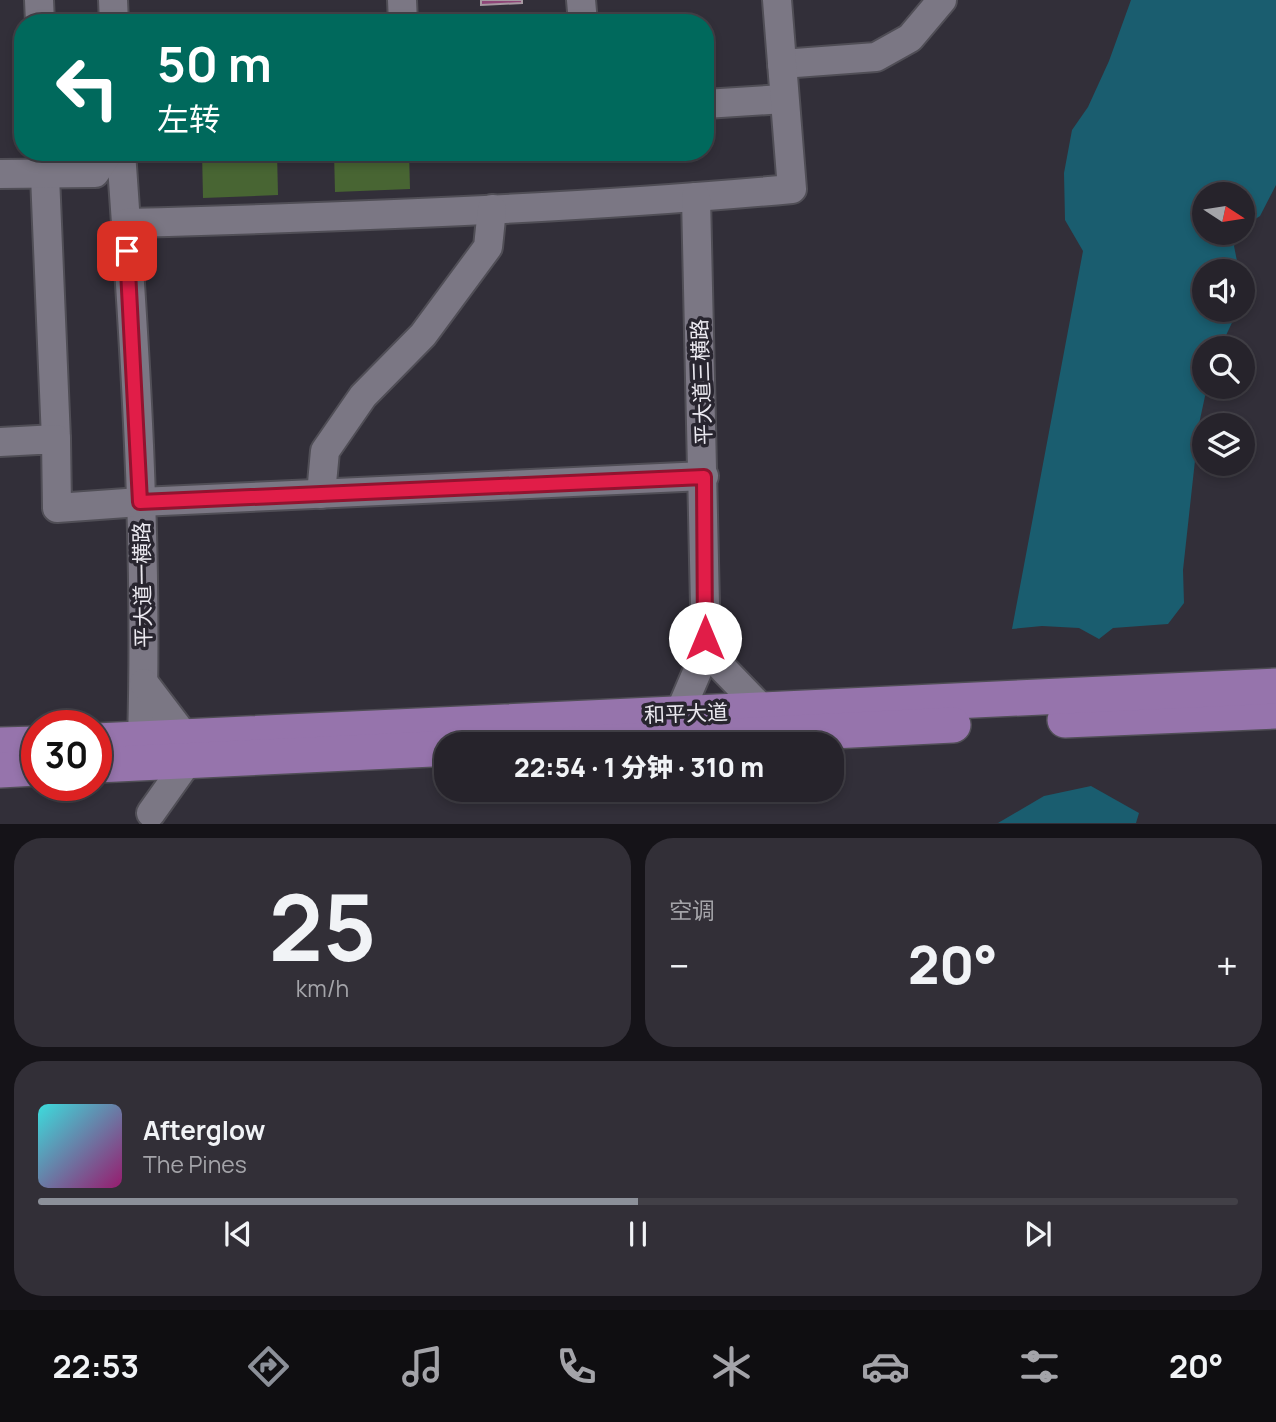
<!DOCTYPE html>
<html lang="zh">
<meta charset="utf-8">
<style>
:root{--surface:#26232b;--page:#322f37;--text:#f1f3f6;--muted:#a4a4a9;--line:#424047;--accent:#8c9099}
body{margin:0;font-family:Manrope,"Noto Sans SC",sans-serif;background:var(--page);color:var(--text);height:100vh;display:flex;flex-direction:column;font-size:26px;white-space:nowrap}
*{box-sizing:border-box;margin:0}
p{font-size:23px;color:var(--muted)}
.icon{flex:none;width:38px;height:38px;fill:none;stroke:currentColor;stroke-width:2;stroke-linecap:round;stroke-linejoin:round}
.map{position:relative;height:824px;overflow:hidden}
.side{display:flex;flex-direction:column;gap:14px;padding:14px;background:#151318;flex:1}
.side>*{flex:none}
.guide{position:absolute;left:14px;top:14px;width:700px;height:147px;border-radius:28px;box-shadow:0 4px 10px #0003,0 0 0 2px var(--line);background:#00695c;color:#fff;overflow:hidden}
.needle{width:46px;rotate:102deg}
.tools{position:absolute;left:1192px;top:182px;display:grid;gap:14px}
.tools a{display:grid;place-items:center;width:63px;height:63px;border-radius:50%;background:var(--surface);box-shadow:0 4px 10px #0003,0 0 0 2px var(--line);font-size:35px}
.speed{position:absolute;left:21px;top:710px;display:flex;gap:14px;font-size:35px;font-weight:700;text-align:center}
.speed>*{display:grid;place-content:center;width:91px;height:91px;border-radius:50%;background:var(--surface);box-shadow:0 4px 10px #0003,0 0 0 2px var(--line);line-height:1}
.speed .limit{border:10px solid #d22;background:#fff;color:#111}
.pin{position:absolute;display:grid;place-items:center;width:60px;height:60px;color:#fff;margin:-30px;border-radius:14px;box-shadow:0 4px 10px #0006}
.me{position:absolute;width:77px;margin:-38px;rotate:0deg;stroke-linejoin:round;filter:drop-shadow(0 0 5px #0008)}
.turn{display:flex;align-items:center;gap:24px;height:147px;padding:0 28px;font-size:32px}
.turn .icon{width:91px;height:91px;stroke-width:2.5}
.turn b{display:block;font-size:49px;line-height:60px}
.big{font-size:52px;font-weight:800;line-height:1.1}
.side .card{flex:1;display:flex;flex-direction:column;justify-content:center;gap:10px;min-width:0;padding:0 24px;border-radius:28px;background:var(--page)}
.side .dial{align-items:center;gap:0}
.dial b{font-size:91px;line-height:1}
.song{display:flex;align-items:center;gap:21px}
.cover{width:84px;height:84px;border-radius:10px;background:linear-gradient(135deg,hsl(180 70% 55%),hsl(320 70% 35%))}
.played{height:7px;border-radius:4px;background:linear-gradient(90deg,var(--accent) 50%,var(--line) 50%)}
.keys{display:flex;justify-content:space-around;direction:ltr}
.heat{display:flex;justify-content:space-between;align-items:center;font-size:38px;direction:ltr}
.side .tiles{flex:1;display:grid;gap:14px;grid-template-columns:1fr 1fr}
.card:last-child{grid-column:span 2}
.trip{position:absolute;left:434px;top:732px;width:410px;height:70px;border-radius:28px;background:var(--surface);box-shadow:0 4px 10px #0003,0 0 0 2px var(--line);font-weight:800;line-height:70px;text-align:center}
.dock{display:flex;height:112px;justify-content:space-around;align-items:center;background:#0f0e11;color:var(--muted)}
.dock .icon{width:49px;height:49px}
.dock .selected{color:var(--accent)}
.dock b{font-size:32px;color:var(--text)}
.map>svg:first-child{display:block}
</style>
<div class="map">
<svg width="1276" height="824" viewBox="0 0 1276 824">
<rect width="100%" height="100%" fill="#322f39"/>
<g fill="#486533">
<path d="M202,152H277L278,195L203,198Z"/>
<path d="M334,152H409L410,189L335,192Z"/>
</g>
<g fill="#1a5d6f">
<path d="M1131,0H1276V185L1260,216L1243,227L1242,194H1204V233H1240L1234,246L1239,271H1204V310H1238L1220,348H1204V387H1207L1199,424L1183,570L1184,603L1168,624L1113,628L1099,639L1079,628L1042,626L1012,629L1083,251L1065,220L1064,173L1072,130L1088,107L1109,61Z"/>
<path d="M1091,786L1139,813L1136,823H998L1044,796Z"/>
</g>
<g fill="#8e4577" stroke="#a699a1" stroke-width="2">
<path d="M481,0H522V3L481,5Z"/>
<path d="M450,16L451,23H411V17Z"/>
<rect x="485" y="18" width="46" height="5"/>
</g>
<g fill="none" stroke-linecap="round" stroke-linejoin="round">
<defs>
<g id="minor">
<path d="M39,0L40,23"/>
<path d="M113,0L114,23"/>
<path d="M402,0L403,23"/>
<path d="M581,0L583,23"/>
<path d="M782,64L876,57L910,38L942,0"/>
<path d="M705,104L784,99"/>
<path d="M44,152L56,439"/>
<path d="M121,152C135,347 148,544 142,739"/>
<path d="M0,174L95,173L109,152"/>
<path d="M126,223C348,217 570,209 792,189L777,0"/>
<path d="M0,442L56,439L57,508L140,502L704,476"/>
<path d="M321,494L325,451L363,396L423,335L488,247L492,209"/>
<path d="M706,651L763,710"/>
<path d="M144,683L185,737"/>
<path d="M679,714L706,651L696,197"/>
<path d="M151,813L188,761"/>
</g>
<g id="major">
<path d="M1065,720L1276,711"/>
<path d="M96,741L1276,686"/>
<path d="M572,744L953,725"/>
<path d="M0,745L37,744"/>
<path d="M96,765L432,749"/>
<path d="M0,770L37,768"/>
</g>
</defs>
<use href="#minor" stroke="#504e56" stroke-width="32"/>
<use href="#major" stroke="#504e56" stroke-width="38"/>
<use href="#minor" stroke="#7b7784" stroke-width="28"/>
<use href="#major" stroke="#9674ac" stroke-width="35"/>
</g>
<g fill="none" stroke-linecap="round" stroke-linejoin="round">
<defs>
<path id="route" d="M127,251L140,502L704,477L705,638"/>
</defs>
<use href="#route" stroke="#92132f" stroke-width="18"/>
<use href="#route" stroke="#e11d48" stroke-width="12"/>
</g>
<g text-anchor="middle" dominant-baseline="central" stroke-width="7" stroke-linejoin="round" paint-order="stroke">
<g font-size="21" fill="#ebe9f0" stroke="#28252f">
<text transform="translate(701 382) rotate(-92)">平大道三横路</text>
<text transform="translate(142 585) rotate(-91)">平大道一横路</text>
<text transform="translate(686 713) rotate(-2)">和平大道</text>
</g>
</g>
</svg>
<div class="tools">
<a><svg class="needle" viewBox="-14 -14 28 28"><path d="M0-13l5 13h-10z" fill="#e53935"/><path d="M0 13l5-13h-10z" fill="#a4a4a9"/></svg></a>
<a><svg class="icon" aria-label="sound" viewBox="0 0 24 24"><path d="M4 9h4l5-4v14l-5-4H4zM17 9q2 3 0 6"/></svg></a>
<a><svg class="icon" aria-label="search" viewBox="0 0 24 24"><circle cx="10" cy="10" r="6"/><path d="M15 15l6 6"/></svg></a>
<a><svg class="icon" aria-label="layers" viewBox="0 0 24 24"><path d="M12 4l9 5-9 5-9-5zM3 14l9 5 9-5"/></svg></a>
</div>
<div class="speed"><div class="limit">30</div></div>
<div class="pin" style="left:127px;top:251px;background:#d93025"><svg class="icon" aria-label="arrive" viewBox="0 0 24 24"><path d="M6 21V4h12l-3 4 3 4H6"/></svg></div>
<svg class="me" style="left:705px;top:638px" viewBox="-20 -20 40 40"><circle r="19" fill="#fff"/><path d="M0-13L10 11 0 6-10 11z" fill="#e11d48"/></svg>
<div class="trip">22:54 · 1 分钟 · 310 m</div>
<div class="guide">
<div class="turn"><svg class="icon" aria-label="left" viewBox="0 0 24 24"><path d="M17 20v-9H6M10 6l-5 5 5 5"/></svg><div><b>50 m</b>左转</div></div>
</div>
</div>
<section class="side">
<div class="tiles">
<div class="card dial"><b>25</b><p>km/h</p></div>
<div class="card"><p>空调</p>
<div class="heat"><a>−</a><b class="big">20°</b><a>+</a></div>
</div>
<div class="card">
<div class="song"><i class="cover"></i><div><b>Afterglow</b><p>The Pines</p></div></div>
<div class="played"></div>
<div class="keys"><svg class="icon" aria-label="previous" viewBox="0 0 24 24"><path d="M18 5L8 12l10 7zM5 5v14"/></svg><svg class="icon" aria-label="pause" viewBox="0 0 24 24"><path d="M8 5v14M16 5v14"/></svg><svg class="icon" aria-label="next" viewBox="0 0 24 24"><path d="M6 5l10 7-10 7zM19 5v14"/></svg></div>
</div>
</div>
</section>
<nav class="dock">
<b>22:53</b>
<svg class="icon selected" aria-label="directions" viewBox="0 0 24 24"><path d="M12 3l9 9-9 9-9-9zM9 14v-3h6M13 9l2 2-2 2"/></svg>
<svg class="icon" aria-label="music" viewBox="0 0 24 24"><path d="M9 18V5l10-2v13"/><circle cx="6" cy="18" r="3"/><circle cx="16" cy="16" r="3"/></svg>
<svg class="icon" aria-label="phone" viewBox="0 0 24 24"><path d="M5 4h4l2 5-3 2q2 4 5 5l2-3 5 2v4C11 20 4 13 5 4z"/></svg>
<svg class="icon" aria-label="climate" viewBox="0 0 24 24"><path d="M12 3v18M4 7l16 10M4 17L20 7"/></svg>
<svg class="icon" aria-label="car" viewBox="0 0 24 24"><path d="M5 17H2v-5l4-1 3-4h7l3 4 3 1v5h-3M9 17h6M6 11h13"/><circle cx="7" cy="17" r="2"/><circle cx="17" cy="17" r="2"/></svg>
<svg class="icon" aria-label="filters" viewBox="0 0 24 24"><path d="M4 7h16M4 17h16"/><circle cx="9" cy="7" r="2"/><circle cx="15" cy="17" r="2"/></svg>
<b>20°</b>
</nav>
